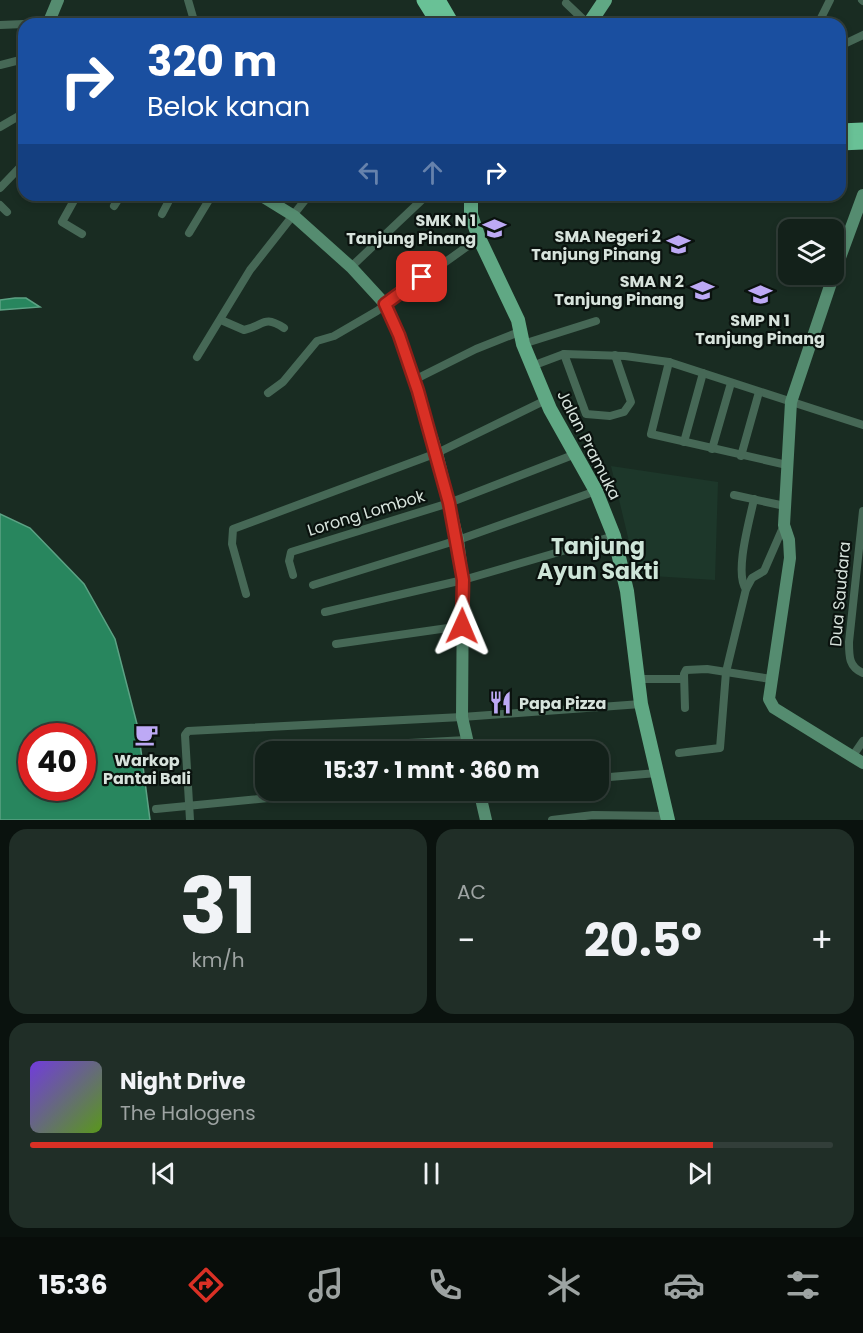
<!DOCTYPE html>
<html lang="id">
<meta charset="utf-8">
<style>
:root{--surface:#13211a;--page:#202e27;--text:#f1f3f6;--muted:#9da3a2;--line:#323e39;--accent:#d93025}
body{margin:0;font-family:Poppins,sans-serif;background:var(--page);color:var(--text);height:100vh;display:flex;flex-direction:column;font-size:22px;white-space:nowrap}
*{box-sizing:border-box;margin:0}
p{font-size:20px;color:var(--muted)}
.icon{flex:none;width:33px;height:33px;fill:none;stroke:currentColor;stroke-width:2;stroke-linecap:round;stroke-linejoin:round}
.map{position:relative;height:820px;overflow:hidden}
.details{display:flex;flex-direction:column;gap:9px;padding:9px;background:#0a120e;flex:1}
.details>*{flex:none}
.banner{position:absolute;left:18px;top:18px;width:828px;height:183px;border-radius:18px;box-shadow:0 3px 9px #0003,0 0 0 2px var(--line);background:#1a4fa0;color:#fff;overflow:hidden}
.tools{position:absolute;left:778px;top:219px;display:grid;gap:12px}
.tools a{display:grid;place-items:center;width:66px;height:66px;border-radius:12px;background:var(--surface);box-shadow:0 3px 9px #0003,0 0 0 2px var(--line);font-size:30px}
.speed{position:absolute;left:18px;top:723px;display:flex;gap:12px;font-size:30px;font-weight:700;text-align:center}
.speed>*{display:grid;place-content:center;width:78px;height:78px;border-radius:50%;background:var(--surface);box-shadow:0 3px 9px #0003,0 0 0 2px var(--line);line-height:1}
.speed .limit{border:9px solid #d22;background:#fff;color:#111}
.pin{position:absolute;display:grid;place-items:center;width:51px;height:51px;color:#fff;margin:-26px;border-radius:12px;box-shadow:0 3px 9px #0006}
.me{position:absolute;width:66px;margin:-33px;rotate:1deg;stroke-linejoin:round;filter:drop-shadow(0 0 4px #0008)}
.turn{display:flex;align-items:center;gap:21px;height:126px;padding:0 30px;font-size:27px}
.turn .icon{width:78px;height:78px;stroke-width:2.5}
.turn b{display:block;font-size:42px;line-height:51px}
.lanes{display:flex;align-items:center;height:57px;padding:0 30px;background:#0003;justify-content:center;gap:30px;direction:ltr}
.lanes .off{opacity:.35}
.big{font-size:45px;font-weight:700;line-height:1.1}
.details .card{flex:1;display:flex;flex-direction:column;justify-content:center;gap:9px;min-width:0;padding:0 21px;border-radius:18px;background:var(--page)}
.details .dial{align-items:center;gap:0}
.dial b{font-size:78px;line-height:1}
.song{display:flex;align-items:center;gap:18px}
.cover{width:72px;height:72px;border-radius:9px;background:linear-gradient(135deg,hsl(260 70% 55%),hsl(90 70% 35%))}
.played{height:6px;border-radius:3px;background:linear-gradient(90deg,var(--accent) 85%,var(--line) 85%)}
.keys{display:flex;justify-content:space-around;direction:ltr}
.heat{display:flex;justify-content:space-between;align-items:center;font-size:33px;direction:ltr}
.details .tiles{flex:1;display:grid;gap:9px;grid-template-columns:1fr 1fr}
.card:last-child{grid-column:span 2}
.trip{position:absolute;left:255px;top:741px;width:354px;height:60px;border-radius:18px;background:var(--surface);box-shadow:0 3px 9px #0003,0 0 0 2px var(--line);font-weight:700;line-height:60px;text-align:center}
.dock{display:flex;height:96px;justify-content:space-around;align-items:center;background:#080d0a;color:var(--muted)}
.dock .icon{width:42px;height:42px}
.dock .active{color:var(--accent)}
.dock b{font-size:27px;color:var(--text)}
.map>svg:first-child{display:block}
</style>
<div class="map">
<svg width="863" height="820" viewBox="0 0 863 820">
<rect width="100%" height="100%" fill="#192c22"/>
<path fill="#1d372a" d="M611,466L718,482L715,580L637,575Z"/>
<g fill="#28865e" stroke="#5ca284" stroke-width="1.5" fill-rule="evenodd">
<path d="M15,298H26L40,307L0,310V300Z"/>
<path d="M0,514L30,528L84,584L115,639L138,728L150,820H0ZM32,736H82V788H32Z"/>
</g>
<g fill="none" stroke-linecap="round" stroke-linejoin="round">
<g stroke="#466856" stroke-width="8">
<path d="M188,0L195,24"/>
<path d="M862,0L863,1"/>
<path d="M566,3L588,24"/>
<path d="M181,24L195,22"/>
<path d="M818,24L830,0"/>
<path d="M0,25L24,24"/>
<path d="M840,46L863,35"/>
<path d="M0,65L24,59"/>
<path d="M0,127L24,113"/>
<path d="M0,188L24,163"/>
<path d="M77,195L62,222L82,234"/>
<path d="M459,195L471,201"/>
<path d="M0,205L7,212"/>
<path d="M114,206L121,195"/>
<path d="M162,214L172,195"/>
<path d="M189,233L212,195"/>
<path d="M351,267L427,195"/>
<path d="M221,320L244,330C265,325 263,315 284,328"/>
<path d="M523,344L596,321"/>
<path d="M564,354L586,414L610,416L624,412L631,402L615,355"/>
<path d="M197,357L250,270L309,195"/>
<path d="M669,362L651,434L787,465"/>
<path d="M532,366L564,354L625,356L669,362L863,425"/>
<path d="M414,380L476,349L519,332"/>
<path d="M268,393L283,382L317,341L334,336L377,311L479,238"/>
<path d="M684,442L703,373"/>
<path d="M712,449L731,383"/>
<path d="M741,456L759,392"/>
<path d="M734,495L785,506"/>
<path d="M863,511L849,642C849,657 849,667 863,673"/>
<path d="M293,575L289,561L291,552L449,503L573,455"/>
<path d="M313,585L458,540L596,491"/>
<path d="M746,589C734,573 750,519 754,499"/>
<path d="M246,594L232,544L233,529L437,453L546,400"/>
<path d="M325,612L463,580L614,536"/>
<path d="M336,644L462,626"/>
<path d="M637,679H684"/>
<path d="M685,708L684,674L686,670L707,669L771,679"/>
<path d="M331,747L467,740"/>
<path d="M679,753L720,748L726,672L746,589L752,578L764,571L784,525"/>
<path d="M852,757L863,741"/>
<path d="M598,778L657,773"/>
<path d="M156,809L350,790"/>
<path d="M190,820L185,735L188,731L462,717L641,704"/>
<path d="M552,820L593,815L667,816"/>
</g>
<g stroke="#558c70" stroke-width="12">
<path d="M48,24L58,0"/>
<path d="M260,195L294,216L351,267L385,304L399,335L437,453L458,540L463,580L462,717L470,752"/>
<path d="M834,274L791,402L784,525L789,540L790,558L769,699L774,708L863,763"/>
<path d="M834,274L863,195"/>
<path d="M479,790L486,820"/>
</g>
<g stroke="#60a884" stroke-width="14">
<path d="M589,24L605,0"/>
<path d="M474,195L471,201V215L479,238L518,320L523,344L550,409L596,491L614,536L627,591L641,704L668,820"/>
</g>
<g stroke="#69c196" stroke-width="15">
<path d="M424,0L439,24"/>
<path d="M438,0L452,24"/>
<path d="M840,131L863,130"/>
<path d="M840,143L863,142"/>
</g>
</g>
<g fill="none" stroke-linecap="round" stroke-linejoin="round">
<defs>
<path id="route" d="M422,277L385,304L399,335L418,391L449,503L463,580L462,626"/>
</defs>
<use href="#route" stroke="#8d1f18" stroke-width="15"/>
<use href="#route" stroke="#d93025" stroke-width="10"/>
</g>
<defs>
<symbol id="school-bare" viewBox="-9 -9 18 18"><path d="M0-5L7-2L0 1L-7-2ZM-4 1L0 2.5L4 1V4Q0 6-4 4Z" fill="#bda9f5" stroke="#0a120e" stroke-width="2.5" paint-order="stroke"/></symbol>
<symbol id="restaurant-bare" viewBox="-9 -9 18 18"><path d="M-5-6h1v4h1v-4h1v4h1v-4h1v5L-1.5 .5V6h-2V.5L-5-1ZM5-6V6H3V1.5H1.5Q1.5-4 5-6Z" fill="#bda9f5" stroke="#0a120e" stroke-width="2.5" paint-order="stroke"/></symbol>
<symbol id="cafe-bare" viewBox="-9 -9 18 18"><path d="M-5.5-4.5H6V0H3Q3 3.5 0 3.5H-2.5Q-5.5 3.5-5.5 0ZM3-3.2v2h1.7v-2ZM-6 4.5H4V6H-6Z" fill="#bda9f5" stroke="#0a120e" stroke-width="2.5" paint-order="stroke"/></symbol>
</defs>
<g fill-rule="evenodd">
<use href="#school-bare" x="478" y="212" width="33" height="33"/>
<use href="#school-bare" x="662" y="228" width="33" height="33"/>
<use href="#school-bare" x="686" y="274" width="33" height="33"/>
<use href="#school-bare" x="744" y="278" width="33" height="33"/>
<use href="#restaurant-bare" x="484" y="686" width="33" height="33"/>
<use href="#cafe-bare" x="130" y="718" width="33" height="33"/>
</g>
<g text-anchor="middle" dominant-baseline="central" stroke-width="4.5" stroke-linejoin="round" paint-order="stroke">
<g font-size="16" font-weight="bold" fill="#d7e3dc" stroke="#0a120e" text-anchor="end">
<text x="476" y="220">SMK N 1<tspan x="476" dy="18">Tanjung Pinang</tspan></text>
<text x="661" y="236">SMA Negeri 2<tspan x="661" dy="18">Tanjung Pinang</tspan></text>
<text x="684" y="281">SMA N 2<tspan x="684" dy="18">Tanjung Pinang</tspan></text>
<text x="760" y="320" text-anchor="middle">SMP N 1<tspan x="760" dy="18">Tanjung Pinang</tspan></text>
<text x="519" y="703" text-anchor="start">Papa Pizza</text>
<text x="147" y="760" text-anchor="middle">Warkop<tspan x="147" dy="18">Pantai Bali</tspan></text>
</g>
<g font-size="16" fill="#d7e3dc" stroke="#0a120e">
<text transform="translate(589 445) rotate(63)">Jalan Pramuka</text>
<text transform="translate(366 513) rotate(-17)">Lorong Lombok</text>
<text transform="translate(840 594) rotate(-85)">Dua Saudara</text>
</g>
<g font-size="22" font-weight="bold" fill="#cee5d8" stroke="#0a120e">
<text x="598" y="546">Tanjung<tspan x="598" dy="25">Ayun Sakti</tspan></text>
</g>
</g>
</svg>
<div class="tools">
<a><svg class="icon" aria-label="layers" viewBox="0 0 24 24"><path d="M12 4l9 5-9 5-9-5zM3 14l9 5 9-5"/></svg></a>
</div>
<div class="speed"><div class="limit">40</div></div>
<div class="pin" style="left:422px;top:277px;background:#d93025"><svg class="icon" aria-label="arrive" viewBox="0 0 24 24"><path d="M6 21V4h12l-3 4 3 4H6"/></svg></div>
<svg class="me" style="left:462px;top:626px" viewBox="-20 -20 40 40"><path d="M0-17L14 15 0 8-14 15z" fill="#d93025" stroke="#fff" stroke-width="4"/></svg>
<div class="trip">15:37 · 1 mnt · 360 m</div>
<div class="banner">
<div class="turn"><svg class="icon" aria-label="right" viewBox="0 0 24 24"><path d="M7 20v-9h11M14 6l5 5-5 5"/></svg><div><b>320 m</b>Belok kanan</div></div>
<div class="lanes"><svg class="icon off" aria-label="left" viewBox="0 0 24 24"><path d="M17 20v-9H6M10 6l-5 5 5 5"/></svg><svg class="icon off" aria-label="ahead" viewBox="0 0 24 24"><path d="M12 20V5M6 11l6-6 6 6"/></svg><svg class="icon" aria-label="right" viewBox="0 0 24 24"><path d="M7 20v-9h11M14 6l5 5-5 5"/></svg></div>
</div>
</div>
<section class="details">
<div class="tiles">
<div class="card dial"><b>31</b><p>km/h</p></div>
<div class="card"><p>AC</p>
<div class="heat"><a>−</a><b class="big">20.5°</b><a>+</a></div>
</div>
<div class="card">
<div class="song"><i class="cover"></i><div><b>Night Drive</b><p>The Halogens</p></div></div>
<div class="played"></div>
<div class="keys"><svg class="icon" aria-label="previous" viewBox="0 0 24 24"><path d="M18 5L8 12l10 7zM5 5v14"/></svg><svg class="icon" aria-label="pause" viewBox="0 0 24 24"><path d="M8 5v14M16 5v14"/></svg><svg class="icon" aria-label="next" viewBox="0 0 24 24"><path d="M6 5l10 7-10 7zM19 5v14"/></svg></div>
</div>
</div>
</section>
<nav class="dock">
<b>15:36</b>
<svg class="icon active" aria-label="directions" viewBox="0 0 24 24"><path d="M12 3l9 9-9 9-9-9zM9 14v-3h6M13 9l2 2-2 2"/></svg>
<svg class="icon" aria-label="music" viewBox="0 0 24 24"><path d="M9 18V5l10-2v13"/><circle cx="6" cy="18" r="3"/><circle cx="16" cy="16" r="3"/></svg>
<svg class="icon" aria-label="phone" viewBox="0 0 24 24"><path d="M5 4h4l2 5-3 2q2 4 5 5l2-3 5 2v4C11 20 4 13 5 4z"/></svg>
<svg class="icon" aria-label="climate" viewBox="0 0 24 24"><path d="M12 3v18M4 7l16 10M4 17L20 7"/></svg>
<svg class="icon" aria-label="car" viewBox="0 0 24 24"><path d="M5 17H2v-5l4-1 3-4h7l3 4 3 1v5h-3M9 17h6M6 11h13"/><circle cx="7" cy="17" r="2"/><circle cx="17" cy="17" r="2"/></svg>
<svg class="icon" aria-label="filters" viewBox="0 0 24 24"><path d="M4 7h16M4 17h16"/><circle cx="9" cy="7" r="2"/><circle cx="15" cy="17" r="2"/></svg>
</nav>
